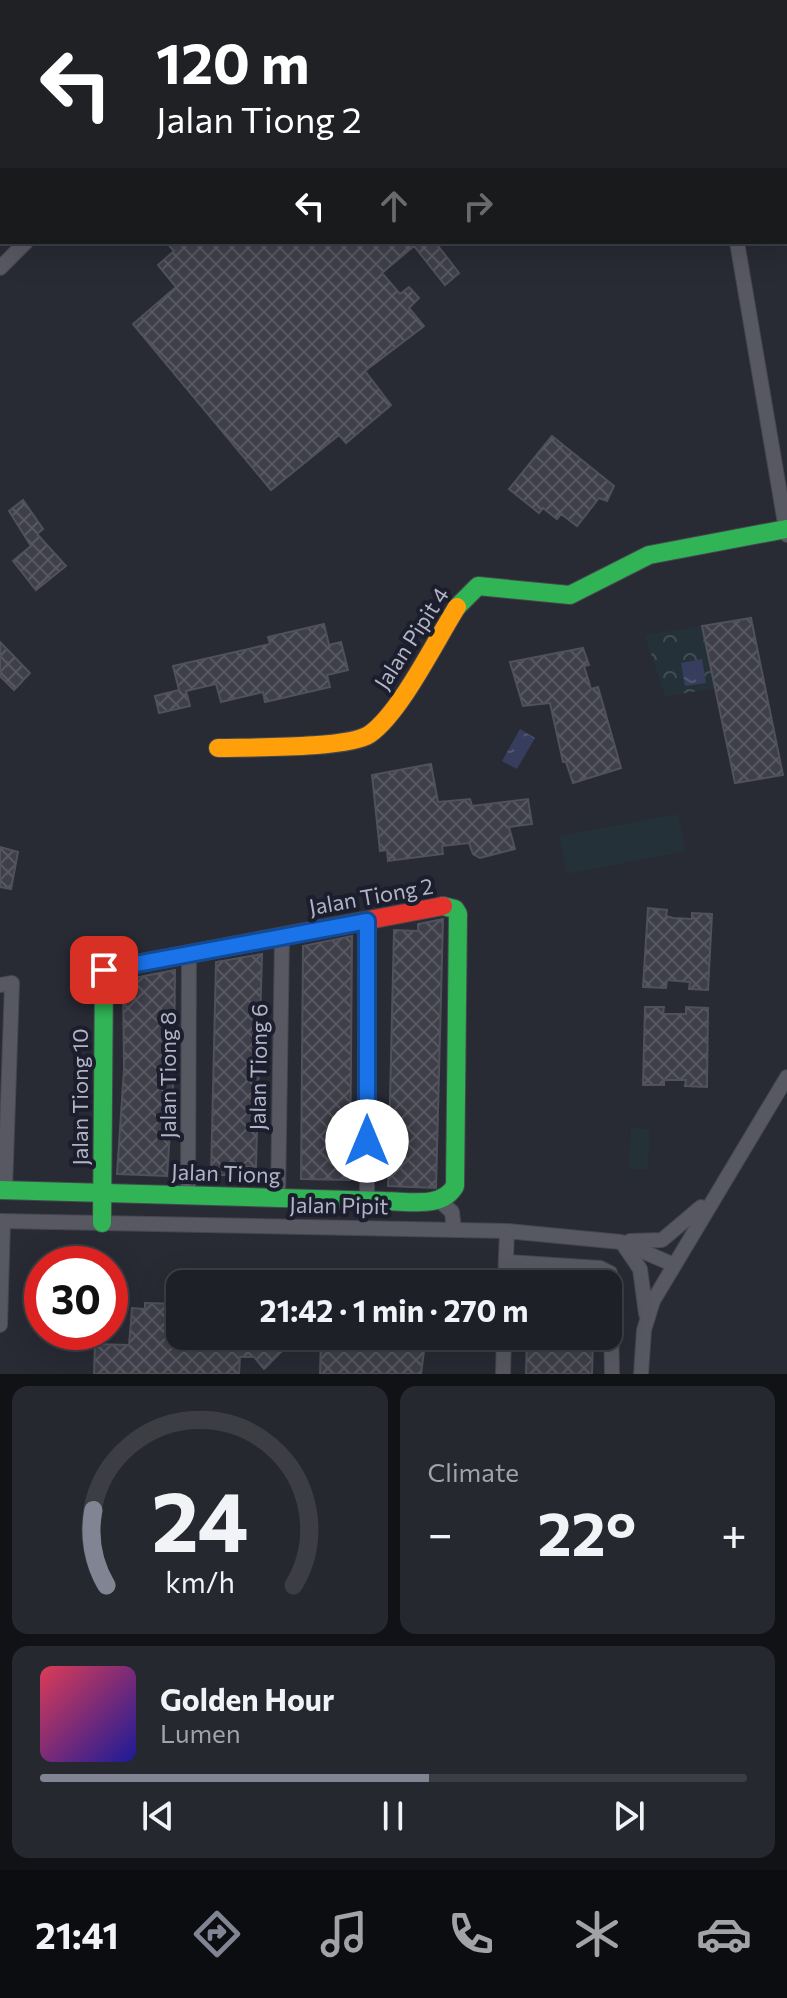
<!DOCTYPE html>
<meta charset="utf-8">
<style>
:root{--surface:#1e2027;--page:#26282f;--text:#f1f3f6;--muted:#a1a3a7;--line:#3c3e44;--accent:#818492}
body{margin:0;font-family:Commissioner,sans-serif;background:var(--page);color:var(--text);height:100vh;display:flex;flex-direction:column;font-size:30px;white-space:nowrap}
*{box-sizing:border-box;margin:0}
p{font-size:26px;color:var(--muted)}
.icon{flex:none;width:44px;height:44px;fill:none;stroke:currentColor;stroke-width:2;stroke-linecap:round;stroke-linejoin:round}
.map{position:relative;height:1374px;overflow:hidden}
.panel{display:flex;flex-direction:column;gap:12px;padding:12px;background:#101215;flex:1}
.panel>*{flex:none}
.hud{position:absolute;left:0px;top:0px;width:788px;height:244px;box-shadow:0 8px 32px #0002,0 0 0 2px var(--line);background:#202124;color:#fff;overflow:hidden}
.speed{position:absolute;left:24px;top:1246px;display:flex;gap:16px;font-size:40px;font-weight:700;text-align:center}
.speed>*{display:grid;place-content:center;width:104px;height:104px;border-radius:50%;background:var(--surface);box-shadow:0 8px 32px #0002,0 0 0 2px var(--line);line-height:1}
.speed .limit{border:12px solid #d22;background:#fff;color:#111}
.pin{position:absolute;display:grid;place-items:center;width:68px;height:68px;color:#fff;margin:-34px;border-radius:16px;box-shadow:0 4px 12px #0006}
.me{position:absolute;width:88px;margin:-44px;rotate:0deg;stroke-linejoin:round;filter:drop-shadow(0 0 6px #0008)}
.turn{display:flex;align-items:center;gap:28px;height:168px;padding:0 24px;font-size:36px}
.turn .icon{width:104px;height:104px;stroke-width:2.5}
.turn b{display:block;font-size:56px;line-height:68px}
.lanes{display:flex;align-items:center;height:76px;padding:0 24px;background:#0003;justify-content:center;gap:40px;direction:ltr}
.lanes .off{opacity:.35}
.big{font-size:60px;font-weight:700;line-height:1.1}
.panel .widget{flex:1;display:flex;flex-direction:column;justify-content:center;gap:12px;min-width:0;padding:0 28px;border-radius:16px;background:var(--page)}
.panel .dial{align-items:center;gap:0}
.dial svg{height:208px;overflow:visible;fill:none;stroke:var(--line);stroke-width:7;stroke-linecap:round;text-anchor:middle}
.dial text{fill:var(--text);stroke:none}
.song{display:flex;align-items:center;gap:24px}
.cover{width:96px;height:96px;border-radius:12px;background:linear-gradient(135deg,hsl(350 70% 55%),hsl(240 70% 35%))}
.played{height:8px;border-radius:4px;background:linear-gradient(90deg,var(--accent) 55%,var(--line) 55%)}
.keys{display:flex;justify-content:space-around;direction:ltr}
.heat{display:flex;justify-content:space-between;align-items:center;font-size:44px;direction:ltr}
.panel .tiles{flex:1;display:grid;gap:12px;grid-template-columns:1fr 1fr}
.widget:last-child{grid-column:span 2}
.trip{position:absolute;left:166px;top:1270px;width:456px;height:80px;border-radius:16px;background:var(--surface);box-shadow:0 8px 32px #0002,0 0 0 2px var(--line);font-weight:700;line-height:80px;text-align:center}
.menu{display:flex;height:128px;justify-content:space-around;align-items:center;background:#0c0d10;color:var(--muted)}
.menu .icon{width:56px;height:56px}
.menu .on{color:var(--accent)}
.menu b{font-size:36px;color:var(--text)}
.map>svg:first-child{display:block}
</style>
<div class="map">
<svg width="787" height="1374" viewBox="0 0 787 1374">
<defs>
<pattern id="park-crowns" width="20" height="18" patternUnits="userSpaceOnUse" patternTransform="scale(2)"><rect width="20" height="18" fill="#253139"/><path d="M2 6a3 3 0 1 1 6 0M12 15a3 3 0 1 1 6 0" fill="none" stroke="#424c54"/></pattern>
<pattern id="water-ripples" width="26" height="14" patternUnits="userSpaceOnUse" patternTransform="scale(2)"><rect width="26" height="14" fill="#373d5d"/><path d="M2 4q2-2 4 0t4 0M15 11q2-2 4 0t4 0" fill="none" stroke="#525773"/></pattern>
<pattern id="building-cross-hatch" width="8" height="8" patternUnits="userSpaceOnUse" patternTransform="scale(2)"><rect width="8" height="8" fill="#3e3f49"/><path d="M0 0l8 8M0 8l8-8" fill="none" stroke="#585862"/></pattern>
</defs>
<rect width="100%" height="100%" fill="#282a34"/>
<path fill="url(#park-crowns)" d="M702,626L715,689L665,696L645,635Z"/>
<g fill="#253139">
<path d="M678,814L686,851L567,874L559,836Z"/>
<path d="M631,1128L650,1129L648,1169H629Z"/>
</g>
<g fill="url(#water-ripples)">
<path d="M702,659L706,683L685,686L681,663Z"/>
<path d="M520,729L535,738L517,769L502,761Z"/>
</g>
<g fill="url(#building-cross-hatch)" stroke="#50515b" stroke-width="2">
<path d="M166,242H435L459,273L445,285L414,246L382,273L400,294L409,287L419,298L409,308L424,326L365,371L391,405L346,443L339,435L271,490L133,324L176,287L158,265L174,251Z"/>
<path d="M552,436L614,486L607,501L599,498L577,526L561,514L557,519L543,508L539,513L509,489Z"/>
<path d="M23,500L43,529L37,534L66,566L36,590L13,561L31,546L9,511Z"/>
<path d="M751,618L783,775L735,783L702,626Z"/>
<path d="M324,624L329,645L341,642L348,670L327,675L330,687L265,702L263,692L221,702L216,684L186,691L190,706L159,713L155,696L179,690L173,666L270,644L268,637Z"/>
<path d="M0,642L30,673L14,690L0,676Z"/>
<path d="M583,648L589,665L584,666L591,689L598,687L621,768L573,783L566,762H563L550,703L523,706L510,662Z"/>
<path d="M431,764L438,802L470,799L472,806L528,799L532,824L509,827L515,849L480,858L473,854L469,843L442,846L443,854L388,861L387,850L380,851L372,775Z"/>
<path d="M0,847L18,852L11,889L0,887Z"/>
<path d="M648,908L667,910L666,916L673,918L692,919V913L712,914L708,990L689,989L690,982L667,980L666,988L643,987Z"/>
<path d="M443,919L436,1188L388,1186L394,930L418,931V924Z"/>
<path d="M352,936L350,1180L301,1179L303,946Z"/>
<path d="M262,954L256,1167L230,1165V1175H211L216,962Z"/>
<path d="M175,970L174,1071L167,1176L117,1174L124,1069L123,980Z"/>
<path d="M645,1007H664L663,1014H686V1007L708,1008L707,1087L685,1086L686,1080H664V1085H643Z"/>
<path d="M145,1303L180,1304V1336H243V1350L258,1336H282L289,1344L264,1369L254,1357H240L239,1374H94L95,1344L129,1345L132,1308L145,1309Z"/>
<path d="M321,1336H426L421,1374H320Z"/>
<path d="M527,1338L593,1339L592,1374H526Z"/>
</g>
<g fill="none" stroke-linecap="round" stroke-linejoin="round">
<defs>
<g id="street">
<path d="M265,2L267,0"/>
<path d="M786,170H787"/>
<path d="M737,242L787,535"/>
<path d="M0,268L26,242"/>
<path d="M0,985L12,983L5,1190"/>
<path d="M188,1197L189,953"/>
<path d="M278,1199L282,936"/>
<path d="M440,1201L452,1212L454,1230"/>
<path d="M367,1202V921"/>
<path d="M0,1221L507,1231L621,1242L672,1264"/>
<path d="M630,1241L662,1240L701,1207"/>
<path d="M623,1244L640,1269L646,1314"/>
<path d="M506,1262L600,1268L610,1273L612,1374"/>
<path d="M505,1284L507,1231"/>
<path d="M0,1325L3,1221"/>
<path d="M503,1374L504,1336"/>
<path d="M641,1374L644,1330L653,1301L787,1077"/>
</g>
<g id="fast">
<path d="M457,607L478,586L570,595L649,555L786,529"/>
<path d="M0,1190L385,1201C409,1201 442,1209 455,1186L458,914L455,909L443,906"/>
<path d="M102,1223L104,973"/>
</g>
<path id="slow" d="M218,748C248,747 349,749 370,734C401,712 436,640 457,607"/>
<path id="jam" d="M104,973V970L443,906"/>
</defs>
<use href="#street" stroke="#45474e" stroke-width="16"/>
<use href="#fast" stroke="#45474e" stroke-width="20"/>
<use href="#slow" stroke="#45474e" stroke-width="20"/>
<use href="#jam" stroke="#45474e" stroke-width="20"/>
<use href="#street" stroke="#575862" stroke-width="14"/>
<use href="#fast" stroke="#30b455" stroke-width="18"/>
<use href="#slow" stroke="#ff9f0a" stroke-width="18"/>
<use href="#jam" stroke="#e5322d" stroke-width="18"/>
</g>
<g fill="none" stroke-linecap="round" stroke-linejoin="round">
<defs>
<path id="route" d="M104,970L367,921V1141"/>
</defs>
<use href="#route" stroke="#114b97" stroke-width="20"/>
<use href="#route" stroke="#1a73e8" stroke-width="14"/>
</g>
<g text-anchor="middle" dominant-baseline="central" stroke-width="8" stroke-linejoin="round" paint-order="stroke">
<g font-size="22" fill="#b1b4c5" stroke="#1c1e2e">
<text transform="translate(411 638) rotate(-57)">Jalan Pipit 4</text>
<text transform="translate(371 896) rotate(-10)">Jalan Tiong 2</text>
<text transform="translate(258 1067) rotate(-89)">Jalan Tiong 6</text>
<text transform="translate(167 1075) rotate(-90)">Jalan Tiong 8</text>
<text transform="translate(79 1097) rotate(-90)">Jalan Tiong 10</text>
<text transform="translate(226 1173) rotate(2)">Jalan Tiong</text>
<text transform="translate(339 1205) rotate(1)">Jalan Pipit</text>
</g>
</g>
</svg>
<div class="speed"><div class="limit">30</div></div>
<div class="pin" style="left:104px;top:970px;background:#d93025"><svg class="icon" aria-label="arrive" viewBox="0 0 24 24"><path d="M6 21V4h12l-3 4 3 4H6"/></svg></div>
<svg class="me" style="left:367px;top:1141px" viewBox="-20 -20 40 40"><circle r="19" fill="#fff"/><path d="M0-13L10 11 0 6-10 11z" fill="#1a73e8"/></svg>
<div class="trip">21:42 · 1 min · 270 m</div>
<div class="hud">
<div class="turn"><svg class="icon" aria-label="left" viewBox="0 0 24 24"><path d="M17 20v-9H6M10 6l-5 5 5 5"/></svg><div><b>120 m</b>Jalan Tiong 2</div></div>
<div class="lanes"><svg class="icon" aria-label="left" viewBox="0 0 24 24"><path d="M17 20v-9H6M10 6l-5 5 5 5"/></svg><svg class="icon off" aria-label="ahead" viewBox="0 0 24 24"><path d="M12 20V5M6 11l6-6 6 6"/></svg><svg class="icon off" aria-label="right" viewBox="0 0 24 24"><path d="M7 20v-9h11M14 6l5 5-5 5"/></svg></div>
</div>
</div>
<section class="panel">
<div class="tiles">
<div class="widget dial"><svg viewBox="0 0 100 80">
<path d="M14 69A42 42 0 1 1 86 69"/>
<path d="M14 69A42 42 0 0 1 9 40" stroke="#818492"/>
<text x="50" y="56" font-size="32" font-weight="700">24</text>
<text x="50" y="72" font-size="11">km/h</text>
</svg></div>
<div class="widget"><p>Climate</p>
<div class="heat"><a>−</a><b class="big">22°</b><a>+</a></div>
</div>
<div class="widget">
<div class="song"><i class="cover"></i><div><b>Golden Hour</b><p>Lumen</p></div></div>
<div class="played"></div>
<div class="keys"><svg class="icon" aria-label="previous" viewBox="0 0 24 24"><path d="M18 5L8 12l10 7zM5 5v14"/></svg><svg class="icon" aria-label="pause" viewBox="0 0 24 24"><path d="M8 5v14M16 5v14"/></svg><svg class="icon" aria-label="next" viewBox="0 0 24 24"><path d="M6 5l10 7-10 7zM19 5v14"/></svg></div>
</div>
</div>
</section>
<nav class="menu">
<b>21:41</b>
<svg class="icon on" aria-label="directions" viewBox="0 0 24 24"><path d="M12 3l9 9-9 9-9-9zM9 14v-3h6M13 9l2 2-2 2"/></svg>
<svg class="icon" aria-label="music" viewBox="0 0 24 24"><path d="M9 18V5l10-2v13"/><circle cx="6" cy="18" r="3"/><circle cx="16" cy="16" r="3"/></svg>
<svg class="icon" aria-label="phone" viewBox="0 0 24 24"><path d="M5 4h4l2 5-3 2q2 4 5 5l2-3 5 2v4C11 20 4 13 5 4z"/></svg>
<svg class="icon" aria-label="climate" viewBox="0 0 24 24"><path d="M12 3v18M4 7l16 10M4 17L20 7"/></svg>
<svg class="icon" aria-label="car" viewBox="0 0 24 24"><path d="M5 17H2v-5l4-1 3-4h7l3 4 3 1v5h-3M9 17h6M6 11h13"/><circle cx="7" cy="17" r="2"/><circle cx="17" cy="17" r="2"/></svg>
</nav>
